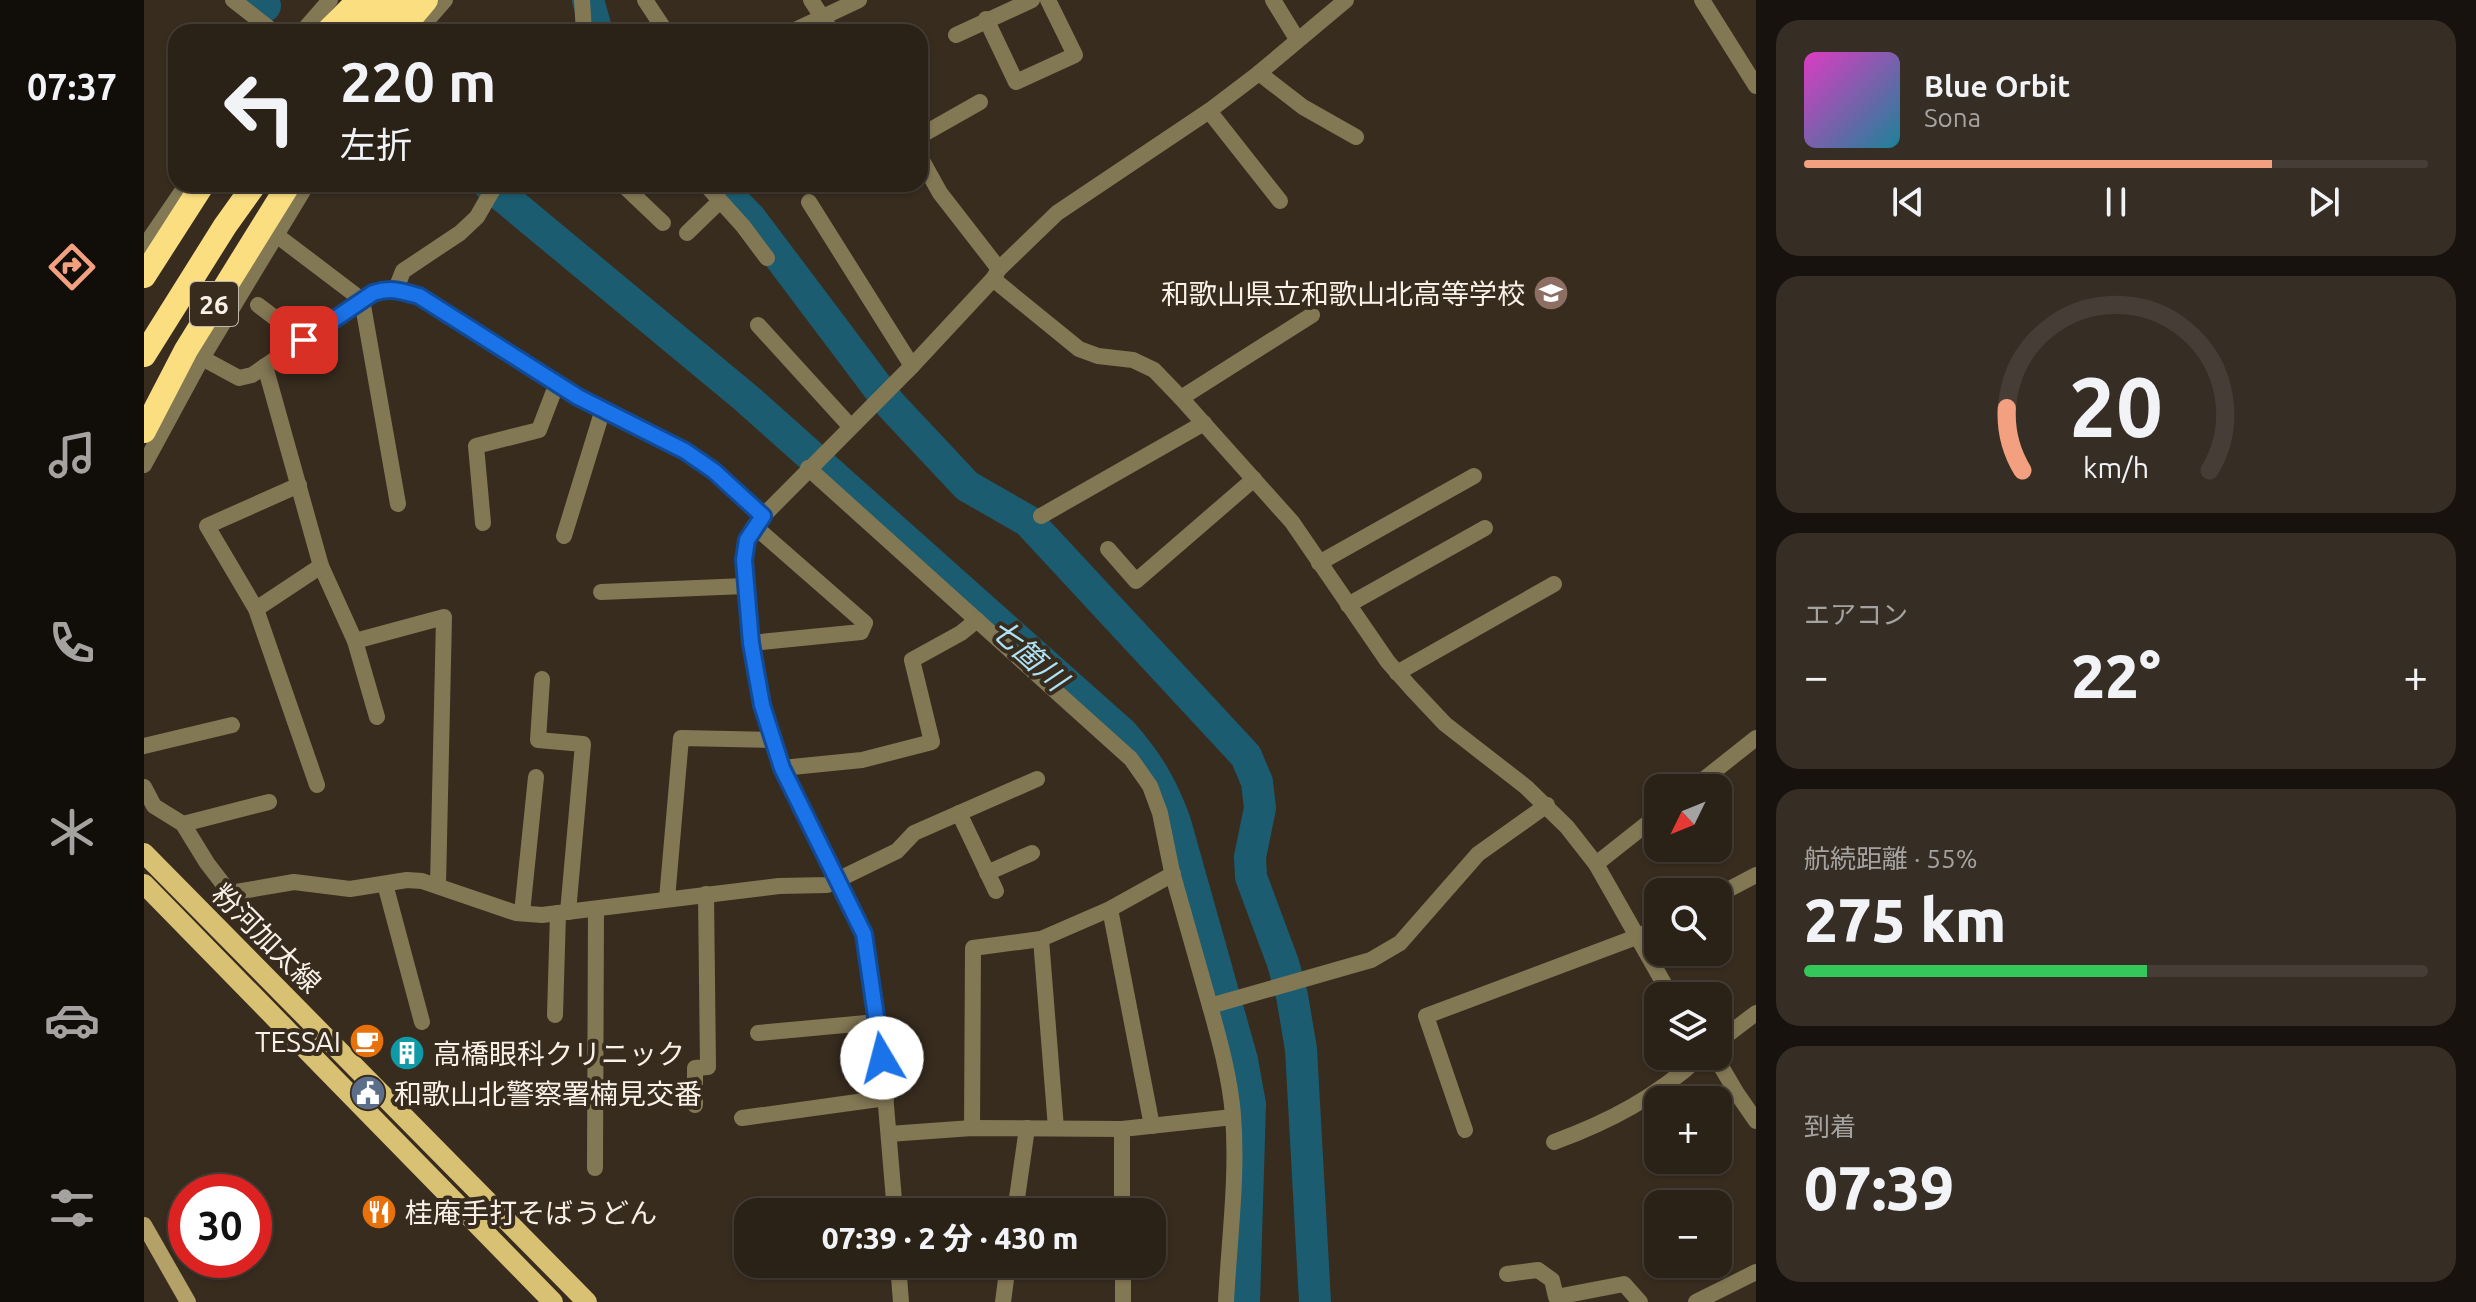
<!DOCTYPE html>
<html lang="ja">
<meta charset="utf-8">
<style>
:root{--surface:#2a2117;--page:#362e24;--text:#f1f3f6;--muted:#a5a3a1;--line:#463e36;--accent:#f2a080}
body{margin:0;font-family:Ubuntu,"Noto Sans JP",sans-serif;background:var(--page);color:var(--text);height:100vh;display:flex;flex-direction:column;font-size:30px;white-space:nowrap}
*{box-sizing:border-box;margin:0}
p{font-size:26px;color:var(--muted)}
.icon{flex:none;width:44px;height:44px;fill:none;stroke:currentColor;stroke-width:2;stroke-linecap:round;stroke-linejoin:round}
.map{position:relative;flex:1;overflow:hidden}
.panel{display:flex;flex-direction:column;gap:20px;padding:20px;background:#17120d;width:720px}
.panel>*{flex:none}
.guide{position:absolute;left:24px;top:24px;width:760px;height:168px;border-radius:24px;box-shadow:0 2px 6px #0004,0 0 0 2px var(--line);background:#2a2117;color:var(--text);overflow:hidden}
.needle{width:52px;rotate:227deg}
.controls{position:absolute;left:1500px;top:774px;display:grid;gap:16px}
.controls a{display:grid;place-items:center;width:88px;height:88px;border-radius:16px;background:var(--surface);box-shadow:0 2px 6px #0004,0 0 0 2px var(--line);font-size:40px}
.speed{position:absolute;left:24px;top:1174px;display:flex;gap:16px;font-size:40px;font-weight:700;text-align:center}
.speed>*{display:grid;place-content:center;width:104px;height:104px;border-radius:50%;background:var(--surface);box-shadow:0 2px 6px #0004,0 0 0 2px var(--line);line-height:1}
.speed .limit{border:12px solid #d22;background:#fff;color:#111}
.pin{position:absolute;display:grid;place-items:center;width:68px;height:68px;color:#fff;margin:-34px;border-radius:16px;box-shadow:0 4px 12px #0006}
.me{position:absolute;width:88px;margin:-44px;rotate:352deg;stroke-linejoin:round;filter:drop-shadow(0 0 6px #0008)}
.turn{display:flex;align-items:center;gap:28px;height:168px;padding:0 40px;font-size:36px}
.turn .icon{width:104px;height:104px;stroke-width:2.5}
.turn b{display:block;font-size:56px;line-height:68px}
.big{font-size:60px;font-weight:800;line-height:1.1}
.panel .card{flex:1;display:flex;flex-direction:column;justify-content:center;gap:12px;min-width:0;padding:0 28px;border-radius:24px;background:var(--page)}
.panel .dial{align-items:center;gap:0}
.dial svg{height:208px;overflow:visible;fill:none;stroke:var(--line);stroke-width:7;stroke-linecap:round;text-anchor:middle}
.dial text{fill:var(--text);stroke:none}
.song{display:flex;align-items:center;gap:24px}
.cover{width:96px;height:96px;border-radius:12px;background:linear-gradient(135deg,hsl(310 70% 55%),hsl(190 70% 35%))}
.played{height:8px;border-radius:4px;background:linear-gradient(90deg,var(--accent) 75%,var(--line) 75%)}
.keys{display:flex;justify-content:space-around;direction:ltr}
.heat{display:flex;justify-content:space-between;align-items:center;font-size:44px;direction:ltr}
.charge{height:12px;border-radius:6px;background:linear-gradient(90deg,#34c759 55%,var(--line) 0)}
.trip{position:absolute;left:590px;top:1198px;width:432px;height:80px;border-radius:24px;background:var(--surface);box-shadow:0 2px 6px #0004,0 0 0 2px var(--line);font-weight:800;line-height:80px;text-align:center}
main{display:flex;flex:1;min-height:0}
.menu{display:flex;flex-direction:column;width:144px;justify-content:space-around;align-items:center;background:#110d09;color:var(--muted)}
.menu .icon{width:56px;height:56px}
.menu .active{color:var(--accent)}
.menu b{font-size:36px;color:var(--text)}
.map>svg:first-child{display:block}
</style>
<main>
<nav class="menu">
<b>07:37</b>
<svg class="icon active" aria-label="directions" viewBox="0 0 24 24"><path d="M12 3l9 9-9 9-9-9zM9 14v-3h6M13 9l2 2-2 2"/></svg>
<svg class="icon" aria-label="music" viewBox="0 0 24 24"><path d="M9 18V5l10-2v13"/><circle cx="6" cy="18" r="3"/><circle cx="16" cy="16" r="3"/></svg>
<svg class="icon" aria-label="phone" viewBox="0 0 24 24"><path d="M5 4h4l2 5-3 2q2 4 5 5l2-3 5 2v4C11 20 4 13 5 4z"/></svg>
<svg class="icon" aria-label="climate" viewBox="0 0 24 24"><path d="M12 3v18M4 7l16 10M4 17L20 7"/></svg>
<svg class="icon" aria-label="car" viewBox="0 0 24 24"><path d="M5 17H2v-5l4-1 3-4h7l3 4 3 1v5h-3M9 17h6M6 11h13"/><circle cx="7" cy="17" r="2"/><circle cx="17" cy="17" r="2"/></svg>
<svg class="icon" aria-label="filters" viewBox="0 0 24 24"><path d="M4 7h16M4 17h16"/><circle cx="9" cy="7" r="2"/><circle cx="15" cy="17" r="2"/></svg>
</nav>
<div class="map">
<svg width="1612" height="1302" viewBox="0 0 1612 1302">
<rect width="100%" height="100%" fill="#382c1f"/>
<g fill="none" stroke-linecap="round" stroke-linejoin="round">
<g stroke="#1b5c70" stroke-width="32">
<path d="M113,0L121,6"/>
<path d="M444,0L453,32"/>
<path d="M344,184L602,398L979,734C1004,763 1018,786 1031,822L1098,1060L1106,1104L1100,1302"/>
<path d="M573,184L607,219L747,405L823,486L884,521L1102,756L1113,782L1116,808L1106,857L1107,877L1139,963L1148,996L1157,1049L1171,1302"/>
</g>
<g stroke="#837854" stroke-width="16">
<path d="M89,0L130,32"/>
<path d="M438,0L440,32"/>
<path d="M501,0L522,32"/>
<path d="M667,0L688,32"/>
<path d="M1129,0L1153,39"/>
<path d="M1558,0L1612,86"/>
<path d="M842,19L872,82L931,55L904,0"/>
<path d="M158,32L186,0"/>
<path d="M273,32L301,0"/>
<path d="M647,32L715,0"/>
<path d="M812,35L888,0"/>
<path d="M1115,73L1159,107L1212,137"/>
<path d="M1065,111L1136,201"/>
<path d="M776,136L836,102"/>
<path d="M776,157L796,193L855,269"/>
<path d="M478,184L519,223"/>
<path d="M561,184L599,226L623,258"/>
<path d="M665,202L768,366"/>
<path d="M543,233L576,201"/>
<path d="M131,234L218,300L254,504"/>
<path d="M0,247L43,184"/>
<path d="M849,279L935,349L954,356L989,360L1010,370L1037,398L1148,522L1244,662L1268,689L1301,724L1382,787L1423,827L1452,864L1527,996"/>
<path d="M252,289L259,271L316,233L333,217L352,184"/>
<path d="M114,305L160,340"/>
<path d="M614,325L706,426"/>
<path d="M58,358L95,378L108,375L229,293C246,287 257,291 275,296L434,397L541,451L570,471L619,516"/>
<path d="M121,366L177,566L211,641L233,717"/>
<path d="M1037,398L1168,315"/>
<path d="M0,465L58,358L163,184"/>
<path d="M664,468L987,759L1006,786L1016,813L1028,872L1066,1006"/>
<path d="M155,485L63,526L112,609L173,785"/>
<path d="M897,516L1060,423"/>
<path d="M339,523L332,446L395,430L413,383"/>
<path d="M420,536L459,409"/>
<path d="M964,549L992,581L1110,479"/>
<path d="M1175,563L1330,476"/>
<path d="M457,592L601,586"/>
<path d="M1204,605L1341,528"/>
<path d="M112,609L177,566"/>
<path d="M211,641L300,617L294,885"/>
<path d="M607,643L717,632L721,623L610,526"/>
<path d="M1253,673L1410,584"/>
<path d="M398,679L394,740L439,744L424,912"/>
<path d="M0,746L88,725"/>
<path d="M638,768L718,760L788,742L768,660L817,633L833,620"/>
<path d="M0,787L10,806L39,824L63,863L86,893L150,882L206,889L263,880L278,881L372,913L398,915L635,886L683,885L753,851L770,833L893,779"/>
<path d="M1549,788L1612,738"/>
<path d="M815,813L852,891"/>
<path d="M39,824L125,802"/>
<path d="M1452,864L1514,815"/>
<path d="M843,873L888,853"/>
<path d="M241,884L278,1022"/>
<path d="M1574,895L1612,875"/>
<path d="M523,899L537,738L628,740"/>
<path d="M966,909L1008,1126"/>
<path d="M378,913L392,777"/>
<path d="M897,939L912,1128"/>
<path d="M411,1015L414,913"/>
<path d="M614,1033L733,1022"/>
<path d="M1574,1042L1612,1013"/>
<path d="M1571,1056L1592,1092L1612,1121"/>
<path d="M551,1105V1068L564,1067L562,894"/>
<path d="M598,1118L742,1098"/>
<path d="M828,1128L829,948L897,939L966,909L1029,874"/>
<path d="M978,1129V1212"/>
<path d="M1321,1130L1282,1016L1495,936L1514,926"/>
<path d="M745,1134L828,1128L978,1129L1089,1117"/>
<path d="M1410,1142C1467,1121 1512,1097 1557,1056"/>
<path d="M451,1168L452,909"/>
<path d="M751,1212L738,1058L720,934L638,768C618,715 609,661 603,604C601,584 597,562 602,542C605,532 612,523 619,516L768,366L849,279L855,269L913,213L1065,111L1115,73L1202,0"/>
<path d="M871,1212L883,1128"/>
<path d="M754,1264L757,1302"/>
<path d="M979,1264V1302"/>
<path d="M1363,1274L1394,1270L1408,1280L1412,1297L1480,1284L1496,1302"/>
<path d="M859,1302L864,1264"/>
<path d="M1082,1302C1085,1240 1094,1177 1089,1115C1086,1078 1076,1042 1066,1006L1227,960L1256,943L1334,854L1403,805"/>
<path d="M1552,1302L1612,1272"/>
</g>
<path stroke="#b3a167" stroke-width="16" d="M0,1225L44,1302"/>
<g stroke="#d9c174" stroke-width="20">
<path d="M0,853L443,1302"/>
<path d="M0,884L409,1302"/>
</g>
<g stroke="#fbde80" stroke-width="24">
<path d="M183,32L215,0"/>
<path d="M209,32L239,0"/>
<path d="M0,276L59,184"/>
<path d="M0,355L81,226L111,184"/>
<path d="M0,431L42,350L145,184"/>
</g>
<g stroke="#fbde80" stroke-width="24">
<path d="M230,32L259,0"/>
<path d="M255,32L282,0"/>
</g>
</g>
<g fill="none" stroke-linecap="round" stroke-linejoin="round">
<defs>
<path id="route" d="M160,340L229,293C246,287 257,291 275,296L434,397L541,451L570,471L619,516L603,540L600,560L607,643L618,705L638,768L720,934L738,1058"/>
</defs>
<use href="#route" stroke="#114b97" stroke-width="20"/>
<use href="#route" stroke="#1a73e8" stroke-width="14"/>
</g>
<defs>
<symbol id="school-disc" viewBox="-11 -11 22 22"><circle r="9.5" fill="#8d6e63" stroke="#382c1f"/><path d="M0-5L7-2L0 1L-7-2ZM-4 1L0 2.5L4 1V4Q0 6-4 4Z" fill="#fff"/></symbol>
<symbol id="cafe-disc" viewBox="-11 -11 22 22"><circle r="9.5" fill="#e8710a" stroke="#382c1f"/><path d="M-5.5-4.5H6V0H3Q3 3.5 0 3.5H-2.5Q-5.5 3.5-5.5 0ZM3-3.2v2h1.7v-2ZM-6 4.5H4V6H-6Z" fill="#fff"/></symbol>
<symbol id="building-disc" viewBox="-11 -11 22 22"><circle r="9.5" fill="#0f9aa8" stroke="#382c1f"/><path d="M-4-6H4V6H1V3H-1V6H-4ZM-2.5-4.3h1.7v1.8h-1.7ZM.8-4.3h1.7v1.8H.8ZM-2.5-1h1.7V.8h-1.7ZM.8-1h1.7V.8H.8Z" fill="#fff"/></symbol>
<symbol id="civic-disc" viewBox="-11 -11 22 22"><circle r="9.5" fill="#5c6f8a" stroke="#382c1f"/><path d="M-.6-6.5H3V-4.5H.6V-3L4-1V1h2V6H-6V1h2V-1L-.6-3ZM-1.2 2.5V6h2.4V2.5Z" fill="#fff"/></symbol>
<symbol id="restaurant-disc" viewBox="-11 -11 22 22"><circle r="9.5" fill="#e8710a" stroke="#382c1f"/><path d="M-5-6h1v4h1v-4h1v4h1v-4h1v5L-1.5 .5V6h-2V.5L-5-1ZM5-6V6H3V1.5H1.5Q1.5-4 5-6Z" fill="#fff"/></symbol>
</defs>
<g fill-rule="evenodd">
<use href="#school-disc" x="1387" y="273" width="40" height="40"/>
<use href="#cafe-disc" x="203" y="1021" width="40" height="40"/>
<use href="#building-disc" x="243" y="1033" width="40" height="40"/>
<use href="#civic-disc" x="204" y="1073" width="40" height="40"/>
<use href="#restaurant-disc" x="215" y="1192" width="40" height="40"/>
</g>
<g text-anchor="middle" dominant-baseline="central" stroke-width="8" stroke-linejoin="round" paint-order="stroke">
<rect fill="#382c1f" stroke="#bfb6ac" stroke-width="2" x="46" y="282" width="48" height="44" rx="6"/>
<g font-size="26" font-weight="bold" fill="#f9f1e8">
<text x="70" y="304">26</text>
</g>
<g font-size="28" fill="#f9f1e8" stroke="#382c1f" text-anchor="start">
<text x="1381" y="293" text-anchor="end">和歌山県立和歌山北高等学校</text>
<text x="197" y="1041" text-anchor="end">TESSAI</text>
<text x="289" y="1053">高橋眼科クリニック</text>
<text x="250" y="1093">和歌山北警察署楠見交番</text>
<text x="261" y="1212">桂庵手打そばうどん</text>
</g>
<g font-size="28" fill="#f9f1e8" stroke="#382c1f">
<text transform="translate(123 938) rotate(45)">粉河加太線</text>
</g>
<g font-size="30" font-style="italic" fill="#aee3f5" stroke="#382c1f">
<text transform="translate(885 654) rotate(42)">七箇川</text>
</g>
</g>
</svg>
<div class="controls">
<a><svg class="needle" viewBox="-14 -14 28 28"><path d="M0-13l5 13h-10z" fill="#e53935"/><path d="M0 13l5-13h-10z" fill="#a5a3a1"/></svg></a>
<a><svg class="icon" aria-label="search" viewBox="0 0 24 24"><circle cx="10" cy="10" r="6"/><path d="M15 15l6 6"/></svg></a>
<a><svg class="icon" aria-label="layers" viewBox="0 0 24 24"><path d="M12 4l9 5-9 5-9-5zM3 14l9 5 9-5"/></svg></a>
<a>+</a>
<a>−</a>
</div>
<div class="speed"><div class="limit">30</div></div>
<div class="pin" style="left:160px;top:340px;background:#d93025"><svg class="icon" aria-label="arrive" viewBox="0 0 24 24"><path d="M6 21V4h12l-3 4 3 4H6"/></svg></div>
<svg class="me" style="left:738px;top:1058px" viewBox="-20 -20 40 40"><circle r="19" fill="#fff"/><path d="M0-13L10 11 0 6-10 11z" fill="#1a73e8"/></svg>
<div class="trip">07:39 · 2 分 · 430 m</div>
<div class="guide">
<div class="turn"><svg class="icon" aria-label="left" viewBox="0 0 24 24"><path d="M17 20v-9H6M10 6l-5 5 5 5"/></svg><div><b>220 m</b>左折</div></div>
</div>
</div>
<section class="panel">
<div class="card">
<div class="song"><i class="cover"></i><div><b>Blue Orbit</b><p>Sona</p></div></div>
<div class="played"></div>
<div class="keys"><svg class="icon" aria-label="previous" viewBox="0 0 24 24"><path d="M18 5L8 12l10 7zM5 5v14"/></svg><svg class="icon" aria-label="pause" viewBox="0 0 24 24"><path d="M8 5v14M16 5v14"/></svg><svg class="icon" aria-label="next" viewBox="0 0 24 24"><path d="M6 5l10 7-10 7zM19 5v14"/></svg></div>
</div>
<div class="card dial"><svg viewBox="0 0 100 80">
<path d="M14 69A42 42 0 1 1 86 69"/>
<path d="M14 69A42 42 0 0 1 8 45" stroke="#f2a080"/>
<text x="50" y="56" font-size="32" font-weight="700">20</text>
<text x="50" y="72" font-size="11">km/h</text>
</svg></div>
<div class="card"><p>エアコン</p>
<div class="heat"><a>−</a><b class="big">22°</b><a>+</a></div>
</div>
<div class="card"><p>航続距離 · 55%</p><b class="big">275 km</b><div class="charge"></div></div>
<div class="card"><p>到着</p><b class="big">07:39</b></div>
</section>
</main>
